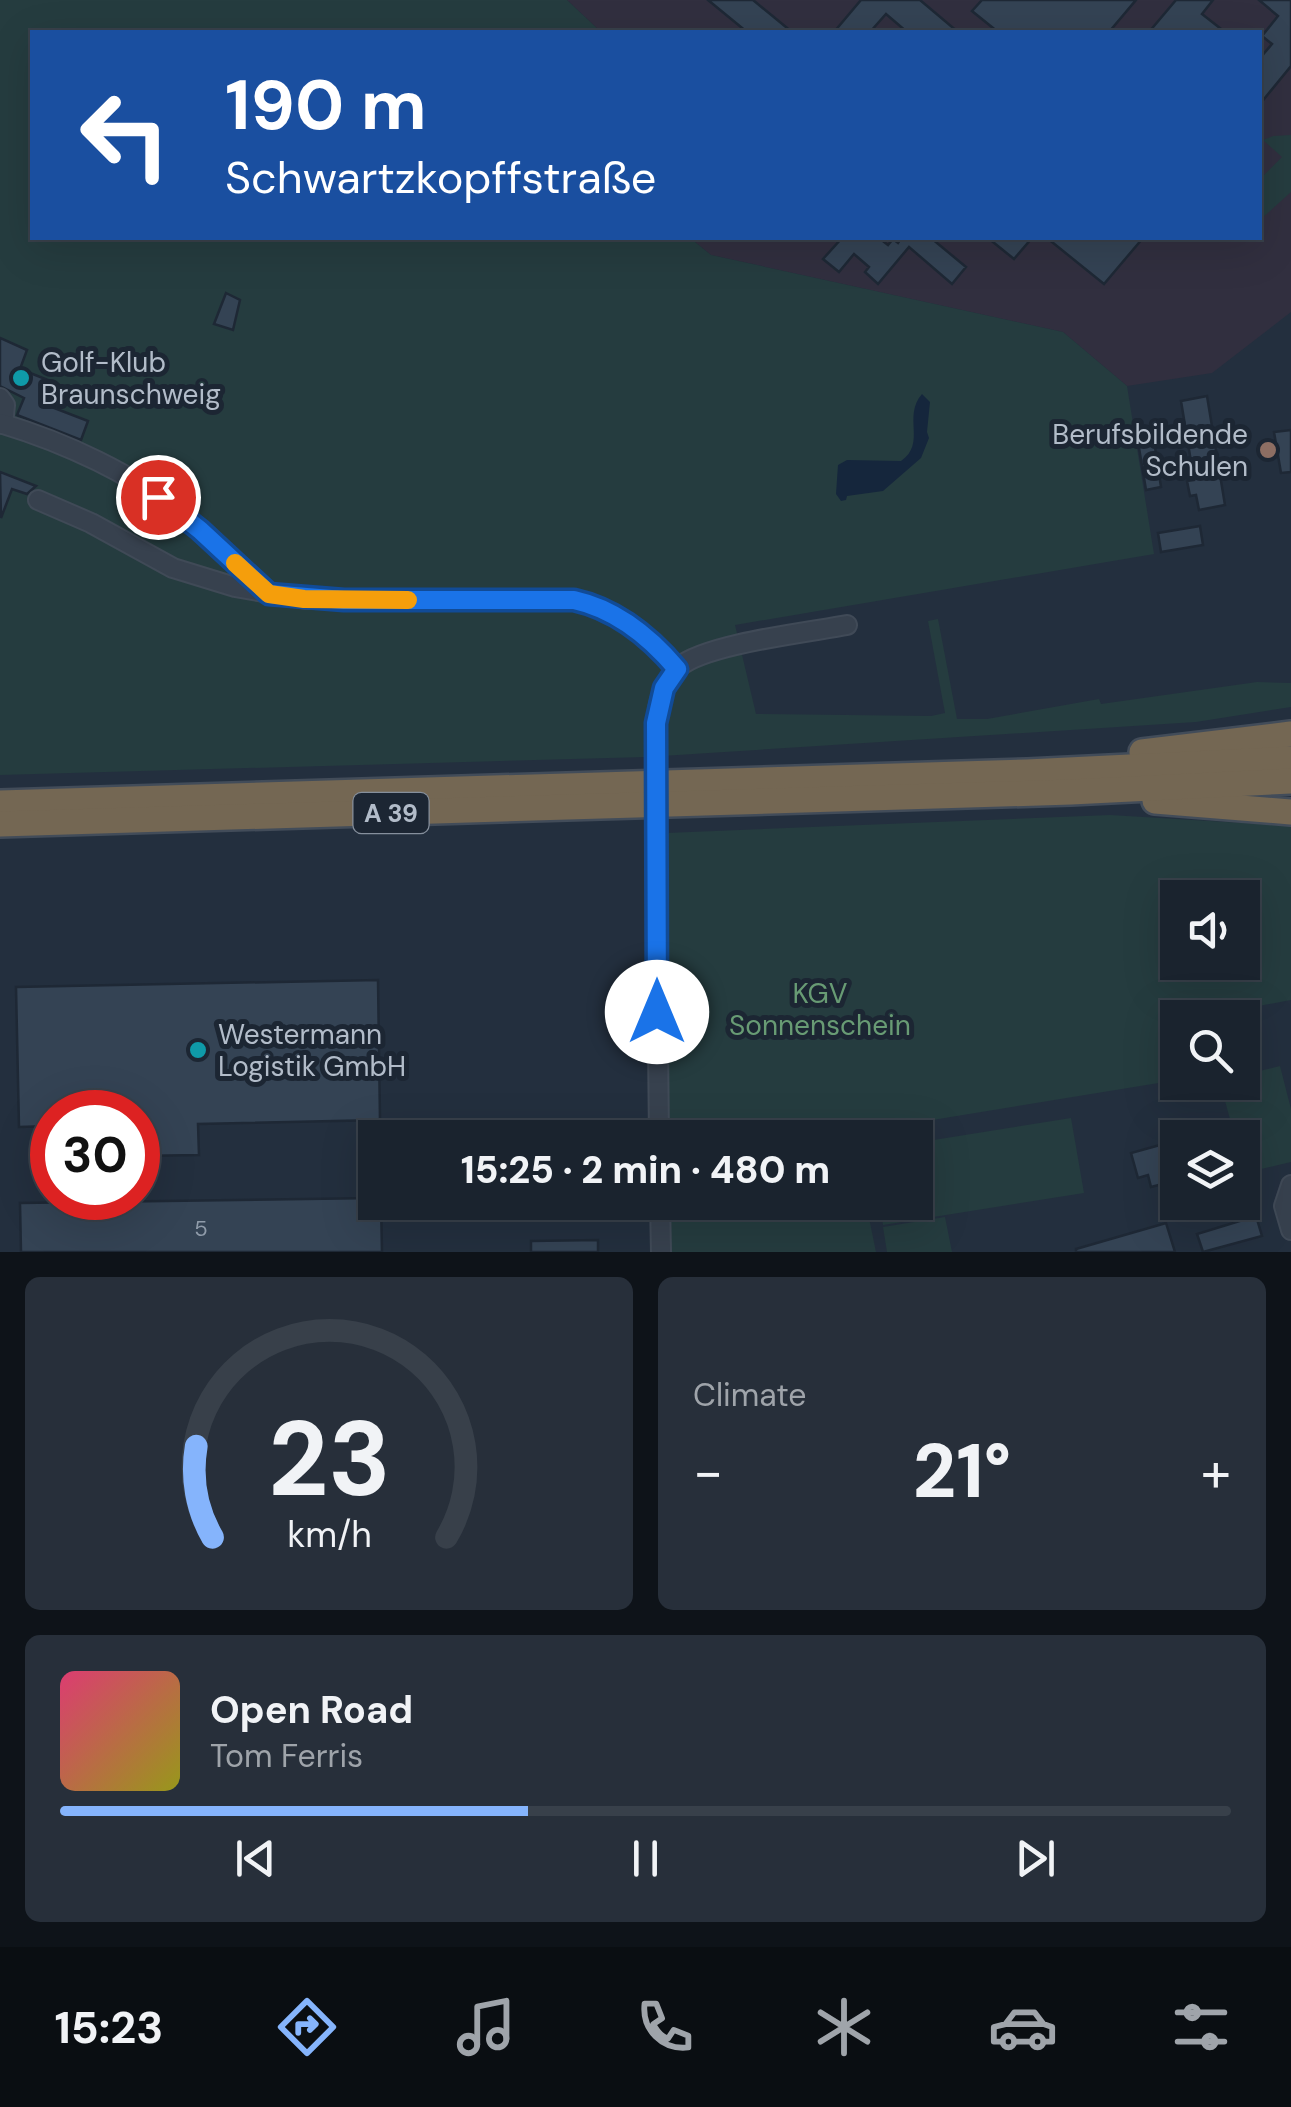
<!DOCTYPE html>
<meta charset="utf-8">
<style>
:root{--surface:#1a232e;--page:#272f3a;--text:#f1f3f6;--muted:#9fa4aa;--line:#38404a;--accent:#85b4fc}
body{margin:0;font-family:"DM Sans",sans-serif;background:var(--page);color:var(--text);height:100vh;display:flex;flex-direction:column;font-size:38px;white-space:nowrap}
*{box-sizing:border-box;margin:0}
p{font-size:32px;color:var(--muted)}
.icon{flex:none;width:55px;height:55px;fill:none;stroke:currentColor;stroke-width:2;stroke-linecap:round;stroke-linejoin:round}
.map{position:relative;height:1252px;overflow:hidden}
.sheet{display:flex;flex-direction:column;gap:25px;padding:25px;background:#0e1319;flex:1}
.sheet>*{flex:none}
.guide{position:absolute;left:30px;top:30px;width:1232px;height:210px;border-radius:0px;box-shadow:0 10px 40px #0002,0 0 0 2px var(--line);background:#1a4fa0;color:#fff;overflow:hidden}
.fabs{position:absolute;left:1160px;top:880px;display:grid;gap:20px}
.fabs a{display:grid;place-items:center;width:100px;height:100px;border-radius:0px;background:var(--surface);box-shadow:0 10px 40px #0002,0 0 0 2px var(--line);font-size:50px}
.speed{position:absolute;left:30px;top:1090px;display:flex;gap:20px;font-size:50px;font-weight:700;text-align:center}
.speed>*{display:grid;place-content:center;width:130px;height:130px;border-radius:50%;background:var(--surface);box-shadow:0 10px 40px #0002,0 0 0 2px var(--line);line-height:1}
.speed .limit{border:15px solid #d22;background:#fff;color:#111}
.pin{position:absolute;display:grid;place-items:center;width:85px;height:85px;color:#fff;margin:-42px;border:5px solid #fff;border-radius:50%;box-shadow:0 2px 10px #0007}
.me{position:absolute;width:110px;margin:-55px;rotate:0deg;stroke-linejoin:round;filter:drop-shadow(0 0 8px #0008)}
.turn{display:flex;align-items:center;gap:35px;height:210px;padding:0 30px;font-size:45px}
.turn .icon{width:130px;height:130px;stroke-width:2.5}
.turn b{display:block;font-size:70px;line-height:85px}
.big{font-size:75px;font-weight:800;line-height:1.1}
.sheet .card{flex:1;display:flex;flex-direction:column;justify-content:center;gap:15px;min-width:0;padding:0 35px;border-radius:15px;background:var(--page)}
.sheet .dial{align-items:center;gap:0}
.dial svg{height:260px;overflow:visible;fill:none;stroke:var(--line);stroke-width:7;stroke-linecap:round;text-anchor:middle}
.dial text{fill:var(--text);stroke:none}
.song{display:flex;align-items:center;gap:30px}
.cover{width:120px;height:120px;border-radius:15px;background:linear-gradient(135deg,hsl(340 70% 55%),hsl(60 70% 35%))}
.played{height:10px;border-radius:5px;background:linear-gradient(90deg,var(--accent) 40%,var(--line) 40%)}
.keys{display:flex;justify-content:space-around;direction:ltr}
.heat{display:flex;justify-content:space-between;align-items:center;font-size:55px;direction:ltr}
.sheet .tiles{flex:1;display:grid;gap:25px;grid-template-columns:1fr 1fr}
.card:last-child{grid-column:span 2}
.trip{position:absolute;left:358px;top:1120px;width:575px;height:100px;border-radius:0px;background:var(--surface);box-shadow:0 10px 40px #0002,0 0 0 2px var(--line);font-weight:800;line-height:100px;text-align:center}
.dock{display:flex;height:160px;justify-content:space-around;align-items:center;background:#0a0e12;color:var(--muted)}
.dock .icon{width:70px;height:70px}
.dock .active{color:var(--accent)}
.dock b{font-size:45px;color:var(--text)}
.map>svg:first-child{display:block}
</style>
<div class="map">
<svg width="1291" height="1252" viewBox="0 0 1291 1252">
<rect width="100%" height="100%" fill="#232f3e"/>
<path fill="#312f3f" d="M567,0H1291V312L1212,373L1127,386L1063,332L711,255L690,238H1260V32H601Z"/>
<g fill="#253c3f" fill-rule="evenodd">
<path d="M0,0H567L601,32H32V238H690L711,255L1063,332L1127,386L1154,554L735,625L756,714L931,716L945,713L928,621L938,619L957,719H987L1099,699L1101,704L1257,682L1291,683V707L1196,722L646,757L0,775Z"/>
<path d="M1291,135V192L1260,220V179L1282,157L1263,140L1273,136Z"/>
<path d="M1110,815L1291,826V1000L1233,1011L1234,1017L1178,1018L1177,1080L853,1133V1137H668L666,833ZM1178,898H1242V962H1178Z"/>
<path d="M1280,1066L1291,1109V1162L1244,1173L1242,1138L1235,1137L1220,1083L1242,1082L1243,1075Z"/>
<path d="M1071,1118L1084,1193L883,1225L879,1203L915,1202V1143Z"/>
<path d="M669,1203H866L876,1252H669Z"/>
<path d="M945,1217L952,1252H887L883,1227Z"/>
</g>
<path fill="#15263c" d="M922,394L930,402L927,432L929,438L921,458L883,491L847,496L846,500L841,501L836,494L838,465L847,460L901,461C927,443 902,417 922,394Z"/>
<g fill="#344354" stroke="#1e2835" stroke-width="2.5">
<path d="M708,0H753L792,32H747Z"/>
<path d="M861,0H920L958,32H907L886,14L870,32H834Z"/>
<path d="M982,0H1136L1109,32H998L972,11Z"/>
<path d="M1176,0H1213L1202,14L1225,32H1149Z"/>
<path d="M1259,0H1291V66L1260,104V58L1272,44L1262,36L1278,16Z"/>
<path d="M842,238H879L888,245L893,239L898,243L900,240L897,238H931L966,267L952,284L909,247L878,284L865,272L869,267L854,254L839,272L823,259Z"/>
<path d="M988,238H1032L1014,259Z"/>
<path d="M1047,238H1143L1104,284Z"/>
<path d="M226,293L240,300L233,330L214,324Z"/>
<path d="M0,338L27,350L20,369L58,384L49,406L88,421L81,440L17,415L24,398L0,386Z"/>
<path d="M1207,396L1225,505L1199,510L1196,495L1190,496L1187,481L1194,480L1181,401Z"/>
<path d="M1291,430V472L1281,473L1274,432Z"/>
<path d="M1153,434L1161,487L1146,490L1137,436Z"/>
<path d="M0,472L36,486L27,494L12,489L1,518Z"/>
<path d="M1200,526L1203,545L1161,552L1158,533Z"/>
<path d="M378,980L380,1120L198,1124L199,1155L138,1156V1112H52V1126L19,1127L16,987Z"/>
<path d="M1178,1140V1180L1151,1187L1148,1175L1138,1178L1131,1153Z"/>
<path d="M375,1198V1202H381L382,1252H21L20,1203Z"/>
<path d="M1256,1216L1262,1236L1203,1252L1197,1234Z"/>
<path d="M1166,1223L1175,1252H1076V1249Z"/>
<path d="M598,1240V1252H531V1241Z"/>
</g>
<g fill="none" stroke-linecap="round" stroke-linejoin="round">
<defs>
<g id="minor">
<path d="M0,398L5,405L3,424"/>
<path d="M0,423C64,442 134,474 186,517C214,540 237,568 265,591"/>
<path d="M38,500L91,523L173,568L235,587L305,599L574,600C615,610 650,637 677,669"/>
<path d="M655,740C656,714 659,685 679,667C705,644 810,632 847,625"/>
<path d="M656,854L659,1138"/>
<path d="M1291,1185L1284,1206L1291,1230"/>
<path d="M660,1202L661,1252"/>
</g>
<g id="highway">
<path d="M1142,752L1291,734"/>
<path d="M1155,801L1291,812"/>
<path d="M0,803L1027,772L1291,759"/>
<path d="M0,824L1071,792L1291,781"/>
</g>
</defs>
<use href="#minor" stroke="#404a57" stroke-width="22"/>
<use href="#highway" stroke="#424c59" stroke-width="30"/>
<use href="#minor" stroke="#37414e" stroke-width="18"/>
<use href="#highway" stroke="#746753" stroke-width="25"/>
<defs>
<path id="minor-bridge" d="M655,740L656,854"/>
</defs>
<use href="#minor-bridge" stroke="#404a57" stroke-width="22" stroke-linecap="butt"/>
<use href="#minor-bridge" stroke="#37414e" stroke-width="18"/>
</g>
<g fill="none" stroke-linecap="round" stroke-linejoin="round">
<defs>
<path id="route" d="M158,497L200,530L269,594L344,600H574C615,609 650,637 677,669L664,688L656,723L657,1012"/>
</defs>
<use href="#route" stroke="#114b97" stroke-width="25"/>
<use href="#route" stroke="#1a73e8" stroke-width="18"/>
<path stroke="#f59e0b" stroke-width="18" d="M235,563L269,594L304,599L408,600"/>
</g>
<g fill="#0f9aa8" stroke="#1c2633" stroke-width="4">
<circle cx="21" cy="378" r="10"/>
<circle cx="198" cy="1050" r="10"/>
</g>
<circle fill="#8d6e63" stroke="#1c2633" stroke-width="4" cx="1268" cy="450" r="10"/>
<g text-anchor="middle" dominant-baseline="central" stroke-width="10" stroke-linejoin="round" paint-order="stroke">
<g font-size="22" fill="#909caa">
<text x="201" y="1228">5</text>
</g>
<rect fill="#1c2633" stroke="#858f9c" stroke-width="2.5" x="353.5" y="793" width="75" height="40" rx="8"/>
<g font-size="25" font-weight="bold" fill="#b2bcc9">
<text x="391" y="813">A 39</text>
</g>
<g font-size="28" fill="#b2bcc9" stroke="#1c2633" text-anchor="start">
<text x="41" y="362">Golf-Klub<tspan x="41" dy="32">Braunschweig</tspan></text>
<text x="1248" y="434" text-anchor="end">Berufsbildende<tspan x="1248" dy="32">Schulen</tspan></text>
<text x="218" y="1034">Westermann<tspan x="218" dy="32">Logistik GmbH</tspan></text>
</g>
<g font-size="28" fill="#689b74" stroke="#1c2633">
<text x="820" y="993">KGV<tspan x="820" dy="32">Sonnenschein</tspan></text>
</g>
</g>
</svg>
<div class="fabs">
<a><svg class="icon" aria-label="sound" viewBox="0 0 24 24"><path d="M4 9h4l5-4v14l-5-4H4zM17 9q2 3 0 6"/></svg></a>
<a><svg class="icon" aria-label="search" viewBox="0 0 24 24"><circle cx="10" cy="10" r="6"/><path d="M15 15l6 6"/></svg></a>
<a><svg class="icon" aria-label="layers" viewBox="0 0 24 24"><path d="M12 4l9 5-9 5-9-5zM3 14l9 5 9-5"/></svg></a>
</div>
<div class="speed"><div class="limit">30</div></div>
<div class="pin" style="left:158px;top:497px;background:#d93025"><svg class="icon" aria-label="arrive" viewBox="0 0 24 24"><path d="M6 21V4h12l-3 4 3 4H6"/></svg></div>
<svg class="me" style="left:657px;top:1012px" viewBox="-20 -20 40 40"><circle r="19" fill="#fff"/><path d="M0-13L10 11 0 6-10 11z" fill="#1a73e8"/></svg>
<div class="trip">15:25 · 2 min · 480 m</div>
<div class="guide">
<div class="turn"><svg class="icon" aria-label="left" viewBox="0 0 24 24"><path d="M17 20v-9H6M10 6l-5 5 5 5"/></svg><div><b>190 m</b>Schwartzkopffstraße</div></div>
</div>
</div>
<section class="sheet">
<div class="tiles">
<div class="card dial"><svg viewBox="0 0 100 80">
<path d="M14 69A42 42 0 1 1 86 69"/>
<path d="M14 69A42 42 0 0 1 9 41" stroke="#85b4fc"/>
<text x="50" y="56" font-size="32" font-weight="700">23</text>
<text x="50" y="72" font-size="11">km/h</text>
</svg></div>
<div class="card"><p>Climate</p>
<div class="heat"><a>−</a><b class="big">21°</b><a>+</a></div>
</div>
<div class="card">
<div class="song"><i class="cover"></i><div><b>Open Road</b><p>Tom Ferris</p></div></div>
<div class="played"></div>
<div class="keys"><svg class="icon" aria-label="previous" viewBox="0 0 24 24"><path d="M18 5L8 12l10 7zM5 5v14"/></svg><svg class="icon" aria-label="pause" viewBox="0 0 24 24"><path d="M8 5v14M16 5v14"/></svg><svg class="icon" aria-label="next" viewBox="0 0 24 24"><path d="M6 5l10 7-10 7zM19 5v14"/></svg></div>
</div>
</div>
</section>
<nav class="dock">
<b>15:23</b>
<svg class="icon active" aria-label="directions" viewBox="0 0 24 24"><path d="M12 3l9 9-9 9-9-9zM9 14v-3h6M13 9l2 2-2 2"/></svg>
<svg class="icon" aria-label="music" viewBox="0 0 24 24"><path d="M9 18V5l10-2v13"/><circle cx="6" cy="18" r="3"/><circle cx="16" cy="16" r="3"/></svg>
<svg class="icon" aria-label="phone" viewBox="0 0 24 24"><path d="M5 4h4l2 5-3 2q2 4 5 5l2-3 5 2v4C11 20 4 13 5 4z"/></svg>
<svg class="icon" aria-label="climate" viewBox="0 0 24 24"><path d="M12 3v18M4 7l16 10M4 17L20 7"/></svg>
<svg class="icon" aria-label="car" viewBox="0 0 24 24"><path d="M5 17H2v-5l4-1 3-4h7l3 4 3 1v5h-3M9 17h6M6 11h13"/><circle cx="7" cy="17" r="2"/><circle cx="17" cy="17" r="2"/></svg>
<svg class="icon" aria-label="filters" viewBox="0 0 24 24"><path d="M4 7h16M4 17h16"/><circle cx="9" cy="7" r="2"/><circle cx="15" cy="17" r="2"/></svg>
</nav>
